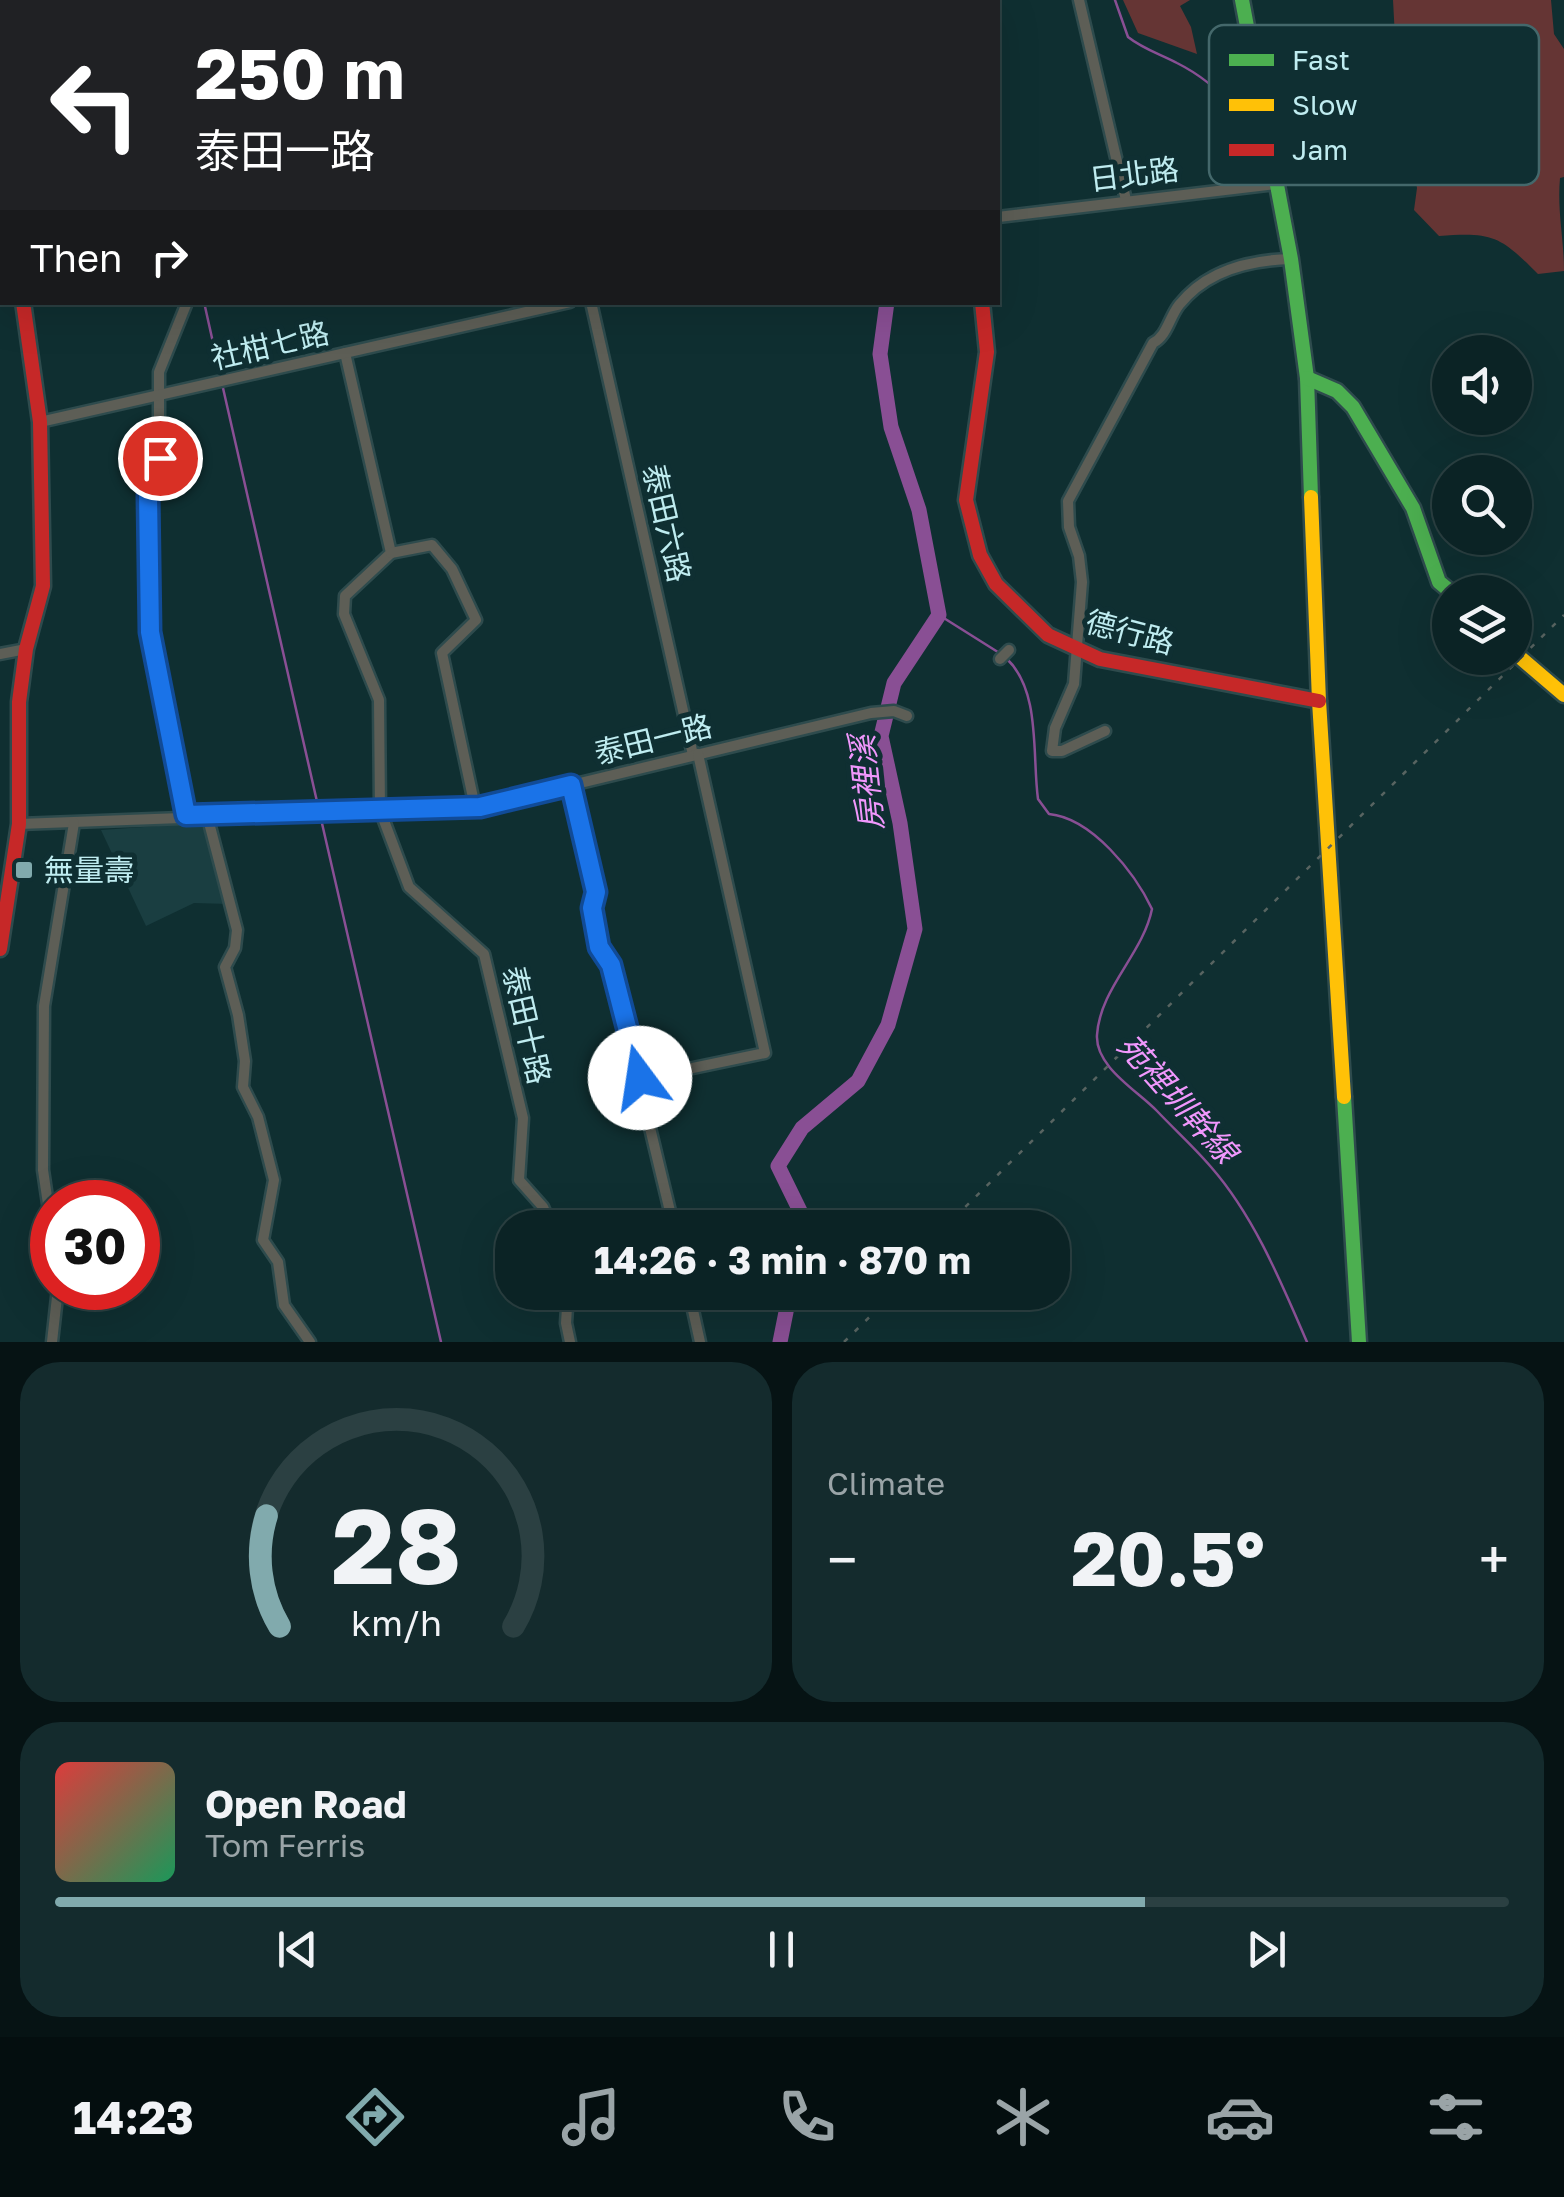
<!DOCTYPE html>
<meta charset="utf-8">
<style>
:root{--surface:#0b2325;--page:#142b2d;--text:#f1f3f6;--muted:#9aa4a7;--line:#2b4042;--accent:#81aaad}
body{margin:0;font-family:"Golos Text","Noto Sans TC",sans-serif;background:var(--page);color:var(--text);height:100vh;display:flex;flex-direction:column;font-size:38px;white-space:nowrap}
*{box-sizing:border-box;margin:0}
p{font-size:32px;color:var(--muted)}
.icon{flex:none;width:55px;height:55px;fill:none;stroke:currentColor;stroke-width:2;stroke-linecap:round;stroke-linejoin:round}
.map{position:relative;height:1342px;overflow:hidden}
.sheet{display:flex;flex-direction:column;gap:20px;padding:20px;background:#061314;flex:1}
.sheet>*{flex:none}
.guide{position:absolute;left:0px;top:0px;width:1000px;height:305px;box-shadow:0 10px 40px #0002,0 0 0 2px var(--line);background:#202124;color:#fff;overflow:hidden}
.buttons{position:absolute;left:1432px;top:335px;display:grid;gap:20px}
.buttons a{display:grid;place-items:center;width:100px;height:100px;border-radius:50%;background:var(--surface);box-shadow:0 10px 40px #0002,0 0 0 2px var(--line);font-size:50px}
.speed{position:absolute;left:30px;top:1180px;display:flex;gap:20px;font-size:50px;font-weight:700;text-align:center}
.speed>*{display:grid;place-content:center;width:130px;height:130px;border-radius:50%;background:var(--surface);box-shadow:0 10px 40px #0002,0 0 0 2px var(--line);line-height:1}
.speed .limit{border:15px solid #d22;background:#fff;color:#111}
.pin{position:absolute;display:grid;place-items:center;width:85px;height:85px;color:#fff;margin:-42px;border:5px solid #fff;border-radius:50%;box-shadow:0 2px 10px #0007}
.me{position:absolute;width:110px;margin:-55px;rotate:346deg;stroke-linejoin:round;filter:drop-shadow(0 0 8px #0008)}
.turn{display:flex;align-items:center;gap:35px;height:210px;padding:0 30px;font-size:45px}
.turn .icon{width:130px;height:130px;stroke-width:2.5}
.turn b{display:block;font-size:70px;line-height:85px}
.then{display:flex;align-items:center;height:95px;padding:0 30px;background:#0003;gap:20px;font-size:38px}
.big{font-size:75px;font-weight:700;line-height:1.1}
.sheet .card{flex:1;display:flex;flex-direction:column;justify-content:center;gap:15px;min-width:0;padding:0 35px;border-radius:40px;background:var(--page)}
.sheet .dial{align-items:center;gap:0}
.dial svg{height:260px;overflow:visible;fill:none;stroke:var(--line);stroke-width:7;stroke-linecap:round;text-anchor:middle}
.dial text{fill:var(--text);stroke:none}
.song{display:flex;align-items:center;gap:30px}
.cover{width:120px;height:120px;border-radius:15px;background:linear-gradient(135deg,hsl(0 70% 55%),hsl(150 70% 35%))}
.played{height:10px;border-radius:5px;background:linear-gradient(90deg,var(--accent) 75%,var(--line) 75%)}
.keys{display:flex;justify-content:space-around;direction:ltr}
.heat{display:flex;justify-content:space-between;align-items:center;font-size:55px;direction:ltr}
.sheet .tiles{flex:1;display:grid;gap:20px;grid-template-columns:1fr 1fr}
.card:last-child{grid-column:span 2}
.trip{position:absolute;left:495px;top:1210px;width:575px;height:100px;border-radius:40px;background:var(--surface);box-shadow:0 10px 40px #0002,0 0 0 2px var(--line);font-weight:700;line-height:100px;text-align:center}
.menu{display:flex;height:160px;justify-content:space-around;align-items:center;background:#040e0f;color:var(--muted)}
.menu .icon{width:70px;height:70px}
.menu .current{color:var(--accent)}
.menu b{font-size:45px;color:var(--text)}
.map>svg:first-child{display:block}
</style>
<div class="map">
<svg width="1564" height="1342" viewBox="0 0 1564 1342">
<rect width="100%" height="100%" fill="#0f2f31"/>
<path fill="#1a3e41" d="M201,823L229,904L194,903L146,926L101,830Z"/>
<g fill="#653534">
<path d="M1123,0H1190L1180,6L1191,27L1197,54L1138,33Z"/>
<path d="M1393,0H1551L1554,34L1564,49V177L1560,178C1557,211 1564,238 1564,271L1538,274C1500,236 1493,232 1439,236L1414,210L1417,188L1403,117L1407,78L1396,56Z"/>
</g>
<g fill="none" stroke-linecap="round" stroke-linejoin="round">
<g stroke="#894f94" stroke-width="2.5">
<path d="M135,0V2"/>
<path d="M1115,0L1128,37C1143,49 1160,54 1177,63C1219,84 1256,125 1265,170"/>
<path d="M204,302L220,374"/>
<path d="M223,388L318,806"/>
<path d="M939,615L1001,654"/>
<path d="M1007,659C1041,691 1032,756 1038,799L1049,814C1092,818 1135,873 1152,909C1143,954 1100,988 1097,1035C1095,1067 1138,1091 1157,1111C1175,1130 1195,1148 1211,1167C1254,1216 1281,1282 1307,1342"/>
<path d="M321,819L441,1342"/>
</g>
<g stroke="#894f94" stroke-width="15">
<path d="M643,0L645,2"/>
<path d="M800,1228L802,1215L778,1166L802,1128L858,1081L888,1025L915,929L900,823L881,736L894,683L939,615L919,510L891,427L880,354L887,302"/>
<path d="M780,1342L790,1292"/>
</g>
<defs>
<g id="street">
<path d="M30,0L31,2"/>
<path d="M522,0V2"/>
<path d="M1079,0L1126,200"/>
<path d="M998,217L1276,184"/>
<path d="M183,302L186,305L159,372V476L148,495L150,631L187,815"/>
<path d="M591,302L693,755"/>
<path d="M345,353L391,553L345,596L344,614L379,700L380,810L409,887L484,954L523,1118L519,1180L543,1207L552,1228"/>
<path d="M40,422L570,302"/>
<path d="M391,553L432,545L452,569L476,620L442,653L475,807"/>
<path d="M0,654L26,649"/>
<path d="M1000,659L1009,650"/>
<path d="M1105,731L1062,751H1052L1055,728L1074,684L1082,582L1079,556L1069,527L1068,501L1153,343C1167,336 1169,318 1179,305C1206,271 1249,260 1291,259"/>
<path d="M571,785L596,892C589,918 596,943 611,965L674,1228"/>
<path d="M207,815L237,930L235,948L225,967L238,1015L245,1061L243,1087L258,1117L274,1180L263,1240L278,1262L284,1305L310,1342"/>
<path d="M19,824L480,807L871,713L894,711L907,716"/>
<path d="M640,1079L765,1053L698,754"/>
<path d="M52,1231L43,1170L44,1006L74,823"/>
<path d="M568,1292L566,1323L570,1342"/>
<path d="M689,1292L700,1342"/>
<path d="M52,1342L58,1288"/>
</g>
<g id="fast">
<path d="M1242,0L1291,259L1307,378L1311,497"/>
<path d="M0,49L2,47"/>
<path d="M1307,378L1337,391L1353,407L1413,508L1439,582L1451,592"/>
<path d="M1344,1097L1359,1342"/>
</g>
<g id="slow">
<path d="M0,228L2,220"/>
<path d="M1311,497L1319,701L1344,1097"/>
<path d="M1515,653L1564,695"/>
</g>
<g id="jam">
<path d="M928,0V2"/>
<path d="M89,2L94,0"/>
<path d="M0,244L2,251"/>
<path d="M982,302L987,352L966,500L980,555L996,584L1048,635L1100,659L1319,701"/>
<path d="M0,949L19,824V702L26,649L43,586L40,422L23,302"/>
</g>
</defs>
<use href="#street" stroke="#2e4b4d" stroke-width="15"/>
<use href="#fast" stroke="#2e4b4d" stroke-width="19"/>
<use href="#slow" stroke="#2e4b4d" stroke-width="19"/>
<use href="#jam" stroke="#2e4b4d" stroke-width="19"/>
<use href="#street" stroke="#5d5e56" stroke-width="10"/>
<use href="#fast" stroke="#4caf50" stroke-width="14"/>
<use href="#slow" stroke="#ffc107" stroke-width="14"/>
<use href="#jam" stroke="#c62828" stroke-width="14"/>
<g stroke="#586461" stroke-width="2.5" stroke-dasharray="5 10" stroke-linecap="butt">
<path d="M944,1228L1564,615"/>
<path d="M844,1342L895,1292"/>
</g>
</g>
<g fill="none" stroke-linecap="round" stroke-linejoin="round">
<defs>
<path id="route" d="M160,458L158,483L148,495L150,632L186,815L480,807L571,785L596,892L592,908L599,947L611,965L640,1078"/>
</defs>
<use href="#route" stroke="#114b97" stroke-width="25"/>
<use href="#route" stroke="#1a73e8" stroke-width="18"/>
</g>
<rect fill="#81aaad" stroke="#0f2f32" stroke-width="4" x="14" y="860" width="20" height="20" rx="5"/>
<g text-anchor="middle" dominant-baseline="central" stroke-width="10" stroke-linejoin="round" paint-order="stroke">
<g font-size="30" fill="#bfecf0" stroke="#0f2f32">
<text transform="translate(1134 174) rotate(-7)">日北路</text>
<text transform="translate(270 345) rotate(-13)">社柑七路</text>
<text transform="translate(667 523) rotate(77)">泰田六路</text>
<text transform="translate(1130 632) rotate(15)">德行路</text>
<text transform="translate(653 739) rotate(-14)">泰田一路</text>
<text transform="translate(527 1025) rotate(77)">泰田十路</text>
</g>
<g font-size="30" fill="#bfecf0" stroke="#0f2f32" text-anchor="start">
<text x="44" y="870">無量壽</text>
</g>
<g font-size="32" font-style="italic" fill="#f097fc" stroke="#0f2f32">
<text transform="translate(866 783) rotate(-96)">房裡溪</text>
<text transform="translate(1178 1098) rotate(48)">苑裡圳幹線</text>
</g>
</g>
<rect x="1209" y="25" width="330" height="160" rx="15" fill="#0f2f32" stroke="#44686b" stroke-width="2.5"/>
<rect x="1229" y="54" width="45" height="12" fill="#4caf50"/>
<rect x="1229" y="99" width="45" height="12" fill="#ffc107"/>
<rect x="1229" y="144" width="45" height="12" fill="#c62828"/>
<g font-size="28" fill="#bfecf0">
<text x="1292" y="70">Fast</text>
<text x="1292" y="115">Slow</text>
<text x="1292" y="160">Jam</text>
</g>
</svg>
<div class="buttons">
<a><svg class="icon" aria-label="sound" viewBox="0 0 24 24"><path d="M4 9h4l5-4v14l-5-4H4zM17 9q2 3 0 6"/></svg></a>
<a><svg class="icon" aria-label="search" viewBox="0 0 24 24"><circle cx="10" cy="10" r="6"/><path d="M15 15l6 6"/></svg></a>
<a><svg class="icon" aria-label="layers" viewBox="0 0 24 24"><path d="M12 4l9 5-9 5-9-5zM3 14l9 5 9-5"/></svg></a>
</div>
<div class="speed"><div class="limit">30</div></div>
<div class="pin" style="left:160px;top:458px;background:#d93025"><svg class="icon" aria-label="arrive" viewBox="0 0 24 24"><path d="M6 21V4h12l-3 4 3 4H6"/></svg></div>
<svg class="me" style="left:640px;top:1078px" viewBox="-20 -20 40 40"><circle r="19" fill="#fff"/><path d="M0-13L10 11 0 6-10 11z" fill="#1a73e8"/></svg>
<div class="trip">14:26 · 3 min · 870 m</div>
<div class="guide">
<div class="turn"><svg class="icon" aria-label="left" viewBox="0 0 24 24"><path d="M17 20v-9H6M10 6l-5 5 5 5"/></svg><div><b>250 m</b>泰田一路</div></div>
<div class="then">Then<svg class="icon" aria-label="right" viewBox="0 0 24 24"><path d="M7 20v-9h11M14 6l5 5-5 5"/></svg></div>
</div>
</div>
<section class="sheet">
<div class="tiles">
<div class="card dial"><svg viewBox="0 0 100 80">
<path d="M14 69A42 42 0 1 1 86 69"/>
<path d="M14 69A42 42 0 0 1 10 35" stroke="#81aaad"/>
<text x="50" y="56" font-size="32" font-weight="700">28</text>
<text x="50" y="72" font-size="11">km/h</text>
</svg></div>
<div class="card"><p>Climate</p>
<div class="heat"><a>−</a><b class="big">20.5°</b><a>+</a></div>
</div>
<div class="card">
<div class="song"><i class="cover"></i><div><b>Open Road</b><p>Tom Ferris</p></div></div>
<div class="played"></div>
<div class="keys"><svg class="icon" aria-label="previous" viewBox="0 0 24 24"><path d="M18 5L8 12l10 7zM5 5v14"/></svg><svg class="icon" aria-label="pause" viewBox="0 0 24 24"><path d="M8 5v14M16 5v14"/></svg><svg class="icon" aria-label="next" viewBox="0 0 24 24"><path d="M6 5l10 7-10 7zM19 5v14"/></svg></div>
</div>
</div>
</section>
<nav class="menu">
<b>14:23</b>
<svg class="icon current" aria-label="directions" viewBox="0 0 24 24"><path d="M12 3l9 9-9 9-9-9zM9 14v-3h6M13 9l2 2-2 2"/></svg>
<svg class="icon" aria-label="music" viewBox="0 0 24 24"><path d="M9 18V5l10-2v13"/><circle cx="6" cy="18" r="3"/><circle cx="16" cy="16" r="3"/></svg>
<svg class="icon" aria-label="phone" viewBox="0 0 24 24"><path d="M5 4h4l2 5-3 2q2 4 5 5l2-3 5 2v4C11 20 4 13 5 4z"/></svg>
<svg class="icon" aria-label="climate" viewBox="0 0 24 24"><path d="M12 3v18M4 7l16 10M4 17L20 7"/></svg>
<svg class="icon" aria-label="car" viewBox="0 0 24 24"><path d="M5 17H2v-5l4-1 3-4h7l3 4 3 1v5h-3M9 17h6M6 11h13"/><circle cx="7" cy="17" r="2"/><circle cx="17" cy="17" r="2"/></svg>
<svg class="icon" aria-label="filters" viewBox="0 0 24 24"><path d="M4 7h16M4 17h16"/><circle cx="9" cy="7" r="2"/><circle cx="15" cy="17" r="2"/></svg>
</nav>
